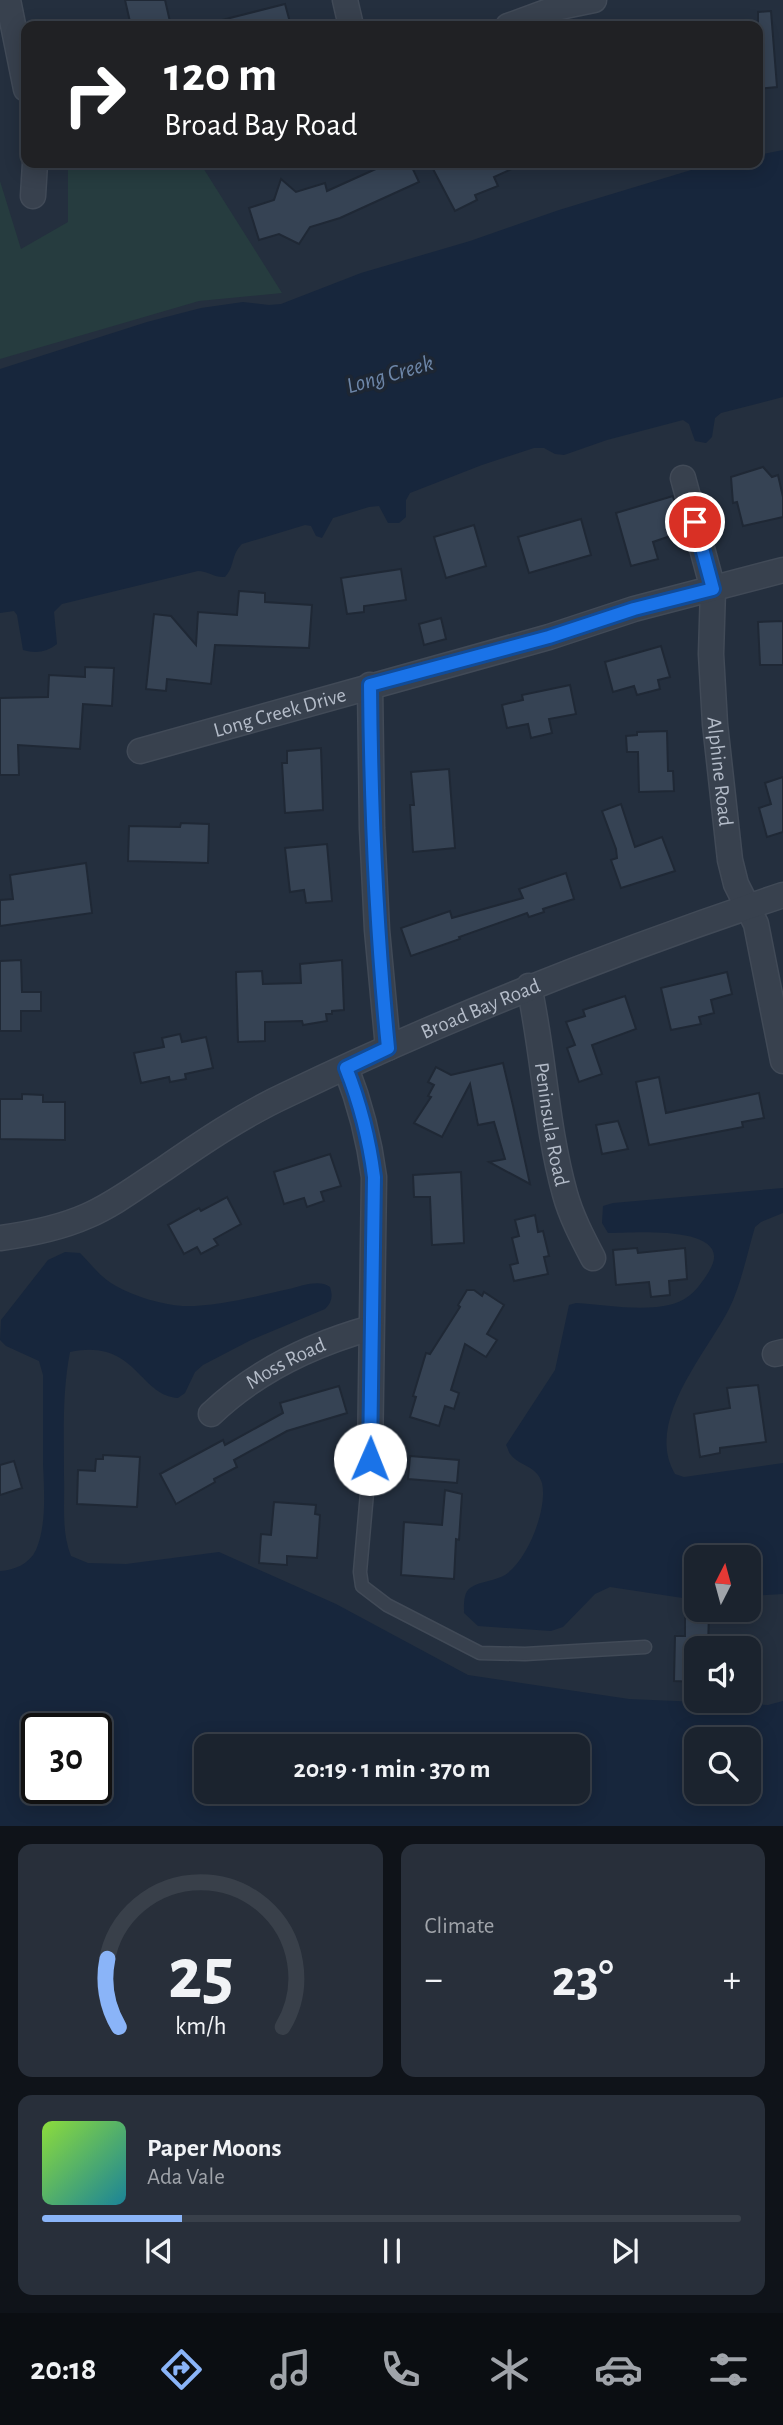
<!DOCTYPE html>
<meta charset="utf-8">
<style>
:root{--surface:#1b232e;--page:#282f3a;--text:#f1f3f6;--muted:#a0a4aa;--line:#39404a;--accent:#8ab4f8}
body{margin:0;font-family:"Alegreya Sans",sans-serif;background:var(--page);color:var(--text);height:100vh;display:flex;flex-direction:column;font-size:26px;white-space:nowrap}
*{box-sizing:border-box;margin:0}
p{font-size:23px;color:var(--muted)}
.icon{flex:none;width:38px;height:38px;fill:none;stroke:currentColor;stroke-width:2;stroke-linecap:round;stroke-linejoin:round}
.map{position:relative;height:1826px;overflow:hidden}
.drawer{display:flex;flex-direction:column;gap:18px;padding:18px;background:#0f1319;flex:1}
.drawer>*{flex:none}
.top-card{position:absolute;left:21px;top:21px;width:742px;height:147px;border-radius:14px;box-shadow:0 4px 18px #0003,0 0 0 2px var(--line);background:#202124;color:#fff;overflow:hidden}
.needle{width:46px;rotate:6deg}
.tools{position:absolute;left:684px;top:1545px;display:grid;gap:14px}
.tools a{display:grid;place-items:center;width:77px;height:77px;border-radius:14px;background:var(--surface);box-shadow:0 4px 18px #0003,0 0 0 2px var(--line);font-size:35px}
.speed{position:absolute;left:21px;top:1713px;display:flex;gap:14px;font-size:35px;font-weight:700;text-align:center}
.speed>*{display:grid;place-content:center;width:91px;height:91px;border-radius:50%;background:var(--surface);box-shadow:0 4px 18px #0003,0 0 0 2px var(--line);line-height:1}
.speed .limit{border:4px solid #111;border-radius:10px;background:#fff;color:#111}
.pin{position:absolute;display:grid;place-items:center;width:60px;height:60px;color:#fff;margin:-30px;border:4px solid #fff;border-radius:50%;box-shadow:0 2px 7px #0007}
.me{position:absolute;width:77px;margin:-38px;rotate:1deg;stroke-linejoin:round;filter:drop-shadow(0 0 5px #0008)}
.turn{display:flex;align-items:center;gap:24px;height:147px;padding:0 28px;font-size:32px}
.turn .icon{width:91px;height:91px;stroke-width:2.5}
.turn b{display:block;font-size:49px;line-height:60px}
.big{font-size:52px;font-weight:600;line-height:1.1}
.drawer .card{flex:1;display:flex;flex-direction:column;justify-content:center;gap:10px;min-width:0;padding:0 24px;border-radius:14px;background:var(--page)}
.drawer .dial{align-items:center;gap:0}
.dial svg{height:182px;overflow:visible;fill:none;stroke:var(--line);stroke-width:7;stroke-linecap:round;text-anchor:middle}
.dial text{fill:var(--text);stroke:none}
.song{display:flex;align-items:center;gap:21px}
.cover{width:84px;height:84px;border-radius:10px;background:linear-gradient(135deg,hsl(90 70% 55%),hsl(190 70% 35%))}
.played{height:7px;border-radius:4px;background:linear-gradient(90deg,var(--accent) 20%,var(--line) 20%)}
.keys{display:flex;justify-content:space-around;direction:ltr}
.heat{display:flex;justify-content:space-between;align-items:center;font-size:38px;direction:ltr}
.drawer .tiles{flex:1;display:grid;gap:18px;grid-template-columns:1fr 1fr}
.card:last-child{grid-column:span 2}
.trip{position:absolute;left:194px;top:1734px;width:396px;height:70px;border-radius:14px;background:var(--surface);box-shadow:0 4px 18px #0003,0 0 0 2px var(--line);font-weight:600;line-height:70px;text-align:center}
.dock{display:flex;height:112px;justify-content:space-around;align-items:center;background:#0b0e12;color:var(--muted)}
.dock .icon{width:49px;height:49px}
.dock .selected{color:var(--accent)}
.dock b{font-size:32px;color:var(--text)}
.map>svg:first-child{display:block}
</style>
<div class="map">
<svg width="783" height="1827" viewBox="0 0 783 1827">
<rect width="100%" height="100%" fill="#242f3e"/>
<path fill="#263c3f" d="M68,163H200L282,293L199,301L0,359V181L21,249L68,222Z"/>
<g fill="#17263c" fill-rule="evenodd">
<path d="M783,150V397L721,413L715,418L712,437L706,443L695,441L689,424L683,420L607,440L564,455L555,454L544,448H534L482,465L410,493L406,500V517L399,523H388L379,506L369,507L333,518L322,538L316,536L311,526L305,525L242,544C231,554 235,567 225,577C215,578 208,571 198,571L62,604L54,612L57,644C47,652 36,654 23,650L17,615L14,611L0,613V369L147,322L201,308L243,302L269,305L281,304L361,273L470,241L559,210L711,164L758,163V155Z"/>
<path d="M783,1188V1213L761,1222L755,1227C747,1254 741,1285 729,1309C706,1354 644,1422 675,1474L684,1477L783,1463V1594L749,1596V1558H696V1600L610,1587L595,1594L563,1627L551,1631L478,1626L464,1613C464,1606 463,1593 470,1588C480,1581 495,1581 505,1575C527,1561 548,1509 542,1483C537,1466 520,1466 511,1455C508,1452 508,1448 506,1445L555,1370L569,1305L576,1303C607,1305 643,1312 673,1304C690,1299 699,1287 708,1273C741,1223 630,1233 608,1233L602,1223L603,1206L613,1203Z"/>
<path d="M65,1252L80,1253C91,1264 102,1279 116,1286C134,1296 162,1305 183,1306C214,1307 258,1296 289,1289C302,1286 319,1279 330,1287C333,1296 332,1302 325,1309L251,1340L203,1365L195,1372L185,1393L178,1398C139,1396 136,1338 70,1352C62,1393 64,1435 64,1476C65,1503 61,1531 71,1556L88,1563L126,1564L219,1552L336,1604L468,1675L629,1699L768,1705L783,1701V1826H0V1571C15,1570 29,1564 36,1550C47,1524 44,1490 43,1463C43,1433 43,1404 43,1375L39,1361L6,1346L0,1340L1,1320L48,1260ZM37,1729H96V1788H37ZM696,1740H749V1792H696ZM206,1746H578V1792H206Z"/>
</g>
<g fill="#364354" stroke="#1f2835" stroke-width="2">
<path d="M125,0H165L171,26H131Z"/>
<path d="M285,4L291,26H223L222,20Z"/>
<path d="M771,11L777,87L758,89V12Z"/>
<path d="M389,163H410L419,182L340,218L310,227L299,244L279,234L259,240L249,208L274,200L281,179L296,192L325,183L327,191Z"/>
<path d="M447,163H525L494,177L498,186L475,195L477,200L455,211L433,169Z"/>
<path d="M763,467L772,477L778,475L783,497V517L743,526L737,502L733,503L731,477Z"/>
<path d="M673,496L682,532L653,542L658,559L631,566L616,513Z"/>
<path d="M581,519L591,555L529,573L518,537Z"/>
<path d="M474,525L486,566L446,578L434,537Z"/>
<path d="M401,569L406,600L364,606V612L347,614L341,578Z"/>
<path d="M239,591L265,593V602L312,605L309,648L215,645L211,684L167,679L166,691L146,689L154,614L171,616L196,645L198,612L237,615Z"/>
<path d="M441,618L446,639L424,645L419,624Z"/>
<path d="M783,621V665H760L758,622Z"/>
<path d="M661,646L670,677L658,680L660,689L637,695L634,686L613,692L605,662Z"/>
<path d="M85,667L114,668L112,706L83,704L80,749L18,745L19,775H0V698L48,697L49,675L85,677Z"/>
<path d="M570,685L576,714L549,719L552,733L531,738L528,724L507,728L502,705L523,700L522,695Z"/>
<path d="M667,731L668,771H673L674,791L639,792L638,752H627L626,736L637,735V732Z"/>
<path d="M321,748L323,810L285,813L282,763H287V751Z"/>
<path d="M449,769L455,848L413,852L410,805H414L411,772Z"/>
<path d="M783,777V832L767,837L759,808L771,804L765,783Z"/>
<path d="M621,804L635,847L662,837L675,871L621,888L611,860L617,858L616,849L602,811Z"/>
<path d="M181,823L209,824L208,863L128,861L129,826L180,827Z"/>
<path d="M327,844L332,901L306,903L304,890L290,892L285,848Z"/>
<path d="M86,863L92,913L0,926V900L13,899L10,875Z"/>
<path d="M566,873L574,899L543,909L544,912L529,917L527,913L459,937L460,939L411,956L401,928L450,911L452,918L523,898L519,889Z"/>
<path d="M21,960L22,992H41V1011H21V1031H0V961Z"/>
<path d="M342,960L344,1010L332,1011V1014H326L327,1021L303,1025L302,1021L265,1022V1041L238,1042L236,972L262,971L263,984L301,983L300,964Z"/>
<path d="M727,972L732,994L711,1000L714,1013L699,1017L701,1024L671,1030L661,988Z"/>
<path d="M625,996L636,1029L592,1045L602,1074L579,1082L567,1048L575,1045L566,1022L585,1016L583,1010Z"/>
<path d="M180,1034L182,1042L206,1037L213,1068L185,1074L186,1079L170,1082L169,1077L141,1083L134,1053L164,1047L162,1038Z"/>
<path d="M503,1063L514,1110L530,1184L489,1162L505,1159L494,1122L478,1125L470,1084L442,1137L414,1123L431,1097L428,1096L434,1085L428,1082L436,1067L451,1075Z"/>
<path d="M659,1077L666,1113L759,1093L764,1118L742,1122L743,1127L649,1145L636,1082Z"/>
<path d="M22,1094L43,1095V1102H65V1140L0,1139V1099H22Z"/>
<path d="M618,1121L628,1149L602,1154L596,1125Z"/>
<path d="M330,1154L341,1186L321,1192L324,1201L307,1207L304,1198L284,1204L274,1172Z"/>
<path d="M461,1172L464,1243L432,1245L430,1197H414L413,1175Z"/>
<path d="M227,1197L241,1224L214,1239L218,1245L201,1254L197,1247L184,1254L168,1225L199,1208L201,1211Z"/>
<path d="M535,1215L538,1232L543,1231L549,1256L544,1257L548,1274L514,1281L510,1265L518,1263L512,1238L519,1236L515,1220Z"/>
<path d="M637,1248L638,1253L685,1248L687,1279L669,1281L670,1295L651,1297L649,1282L616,1285L613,1250Z"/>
<path d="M467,1290H474L482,1296L484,1292L504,1305L487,1334L497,1340L486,1357L465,1344L451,1390L459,1393L454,1409L445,1406L439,1426L410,1417L416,1397L413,1396L426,1353L430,1354L460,1307L458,1305Z"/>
<path d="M758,1385L766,1442L720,1448V1453L700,1457L694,1414L730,1408L727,1388Z"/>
<path d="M339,1386L347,1413L287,1431L234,1460L237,1467L214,1479L215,1482L176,1504L160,1474L223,1440L225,1445L283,1413L280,1403Z"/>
<path d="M103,1455L140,1457L137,1507L77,1504L78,1470L95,1471L96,1459H103Z"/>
<path d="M410,1456L459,1460L457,1483L408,1479Z"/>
<path d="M14,1461L22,1488L0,1495V1465Z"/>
<path d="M445,1490L462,1494L459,1540L456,1539L454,1579L401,1575L404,1522L442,1525Z"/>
<path d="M274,1502L316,1505L315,1514L320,1515L317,1558L287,1556V1565L259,1563L261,1534L271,1535Z"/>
<path d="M685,1612H709L708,1648H696V1682L674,1681L675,1636H685Z"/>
</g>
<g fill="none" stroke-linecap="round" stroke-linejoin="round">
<defs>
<path id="lane" d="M370,1459L360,1572L362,1586L387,1605L480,1653L525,1654L645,1647"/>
<g id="street">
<path d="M8,0L26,89"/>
<path d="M345,0L351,26"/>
<path d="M508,26L560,7L594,0"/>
<path d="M33,196L35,163"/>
<path id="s1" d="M683,478L713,589L711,654L715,724L730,860L736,884L756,924L783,1061"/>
<path d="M370,685L372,828L377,930L388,1048"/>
<path id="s2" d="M140,751L549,637L634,609L783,570"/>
<path id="s3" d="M529,986C544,1055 546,1126 565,1194C571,1216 582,1237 593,1258"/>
<path d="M346,1068C360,1104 369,1138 374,1177L370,1459"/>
<path id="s4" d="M0,1238C30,1234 60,1228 87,1216C115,1204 139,1185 164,1169C203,1142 243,1115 286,1095C448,1017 613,952 783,895"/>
<path d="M775,1354L783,1352"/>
<path id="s5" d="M211,1414C256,1371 310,1345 371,1328"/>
</g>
</defs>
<use href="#lane" stroke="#414a57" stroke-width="15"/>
<use href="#street" stroke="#414a57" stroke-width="27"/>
<use href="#lane" stroke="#38414e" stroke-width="12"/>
<use href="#street" stroke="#38414e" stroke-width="24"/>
</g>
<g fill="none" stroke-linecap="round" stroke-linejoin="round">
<defs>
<path id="route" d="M370,1459L374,1177C369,1138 360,1103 346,1068L388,1048C376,925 371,808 370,685L549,637L634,609L713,589L695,522"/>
</defs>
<use href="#route" stroke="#114b97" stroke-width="18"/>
<use href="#route" stroke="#1a73e8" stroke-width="12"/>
</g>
<g text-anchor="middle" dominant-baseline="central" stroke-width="7" stroke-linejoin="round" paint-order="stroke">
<g font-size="21" fill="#b4bcc9" stroke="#1d2633">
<text stroke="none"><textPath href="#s2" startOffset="145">Long Creek Drive</textPath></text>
<text stroke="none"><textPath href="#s1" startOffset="298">Alphine Road</textPath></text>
<text stroke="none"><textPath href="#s4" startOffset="536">Broad Bay Road</textPath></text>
<text stroke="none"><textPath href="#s3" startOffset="140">Peninsula Road</textPath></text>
<text stroke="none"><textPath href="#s5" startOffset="91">Moss Road</textPath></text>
</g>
<g font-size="23" font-style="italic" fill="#6d86a8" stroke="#1d2633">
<text transform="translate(390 375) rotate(-16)">Long Creek</text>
</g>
</g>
</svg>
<div class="tools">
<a><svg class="needle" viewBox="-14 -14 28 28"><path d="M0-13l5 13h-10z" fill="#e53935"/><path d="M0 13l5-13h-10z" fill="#a0a4aa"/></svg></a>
<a><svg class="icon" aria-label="sound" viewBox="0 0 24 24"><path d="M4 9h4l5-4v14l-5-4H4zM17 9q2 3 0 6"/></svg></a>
<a><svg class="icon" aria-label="search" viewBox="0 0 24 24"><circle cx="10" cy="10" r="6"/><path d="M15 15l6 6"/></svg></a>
</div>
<div class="speed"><div class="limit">30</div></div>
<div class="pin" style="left:695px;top:522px;background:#d93025"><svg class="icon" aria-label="arrive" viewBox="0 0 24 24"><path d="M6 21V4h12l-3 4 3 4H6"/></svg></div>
<svg class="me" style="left:370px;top:1459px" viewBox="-20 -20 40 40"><circle r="19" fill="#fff"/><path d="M0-13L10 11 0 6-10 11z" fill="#1a73e8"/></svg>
<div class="trip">20:19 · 1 min · 370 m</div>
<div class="top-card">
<div class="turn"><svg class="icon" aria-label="right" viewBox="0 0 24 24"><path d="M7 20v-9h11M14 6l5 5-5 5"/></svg><div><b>120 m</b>Broad Bay Road</div></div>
</div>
</div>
<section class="drawer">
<div class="tiles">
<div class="card dial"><svg viewBox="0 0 100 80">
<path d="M14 69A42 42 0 1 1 86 69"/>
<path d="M14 69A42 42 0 0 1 9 39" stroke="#8ab4f8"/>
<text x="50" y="56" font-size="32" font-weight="700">25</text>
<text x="50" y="72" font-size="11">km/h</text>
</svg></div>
<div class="card"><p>Climate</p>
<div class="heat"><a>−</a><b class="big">23°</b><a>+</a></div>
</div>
<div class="card">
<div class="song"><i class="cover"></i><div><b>Paper Moons</b><p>Ada Vale</p></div></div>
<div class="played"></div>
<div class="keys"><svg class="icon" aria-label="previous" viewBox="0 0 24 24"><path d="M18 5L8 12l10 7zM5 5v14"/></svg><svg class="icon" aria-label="pause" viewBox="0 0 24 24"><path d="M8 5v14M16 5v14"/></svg><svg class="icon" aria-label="next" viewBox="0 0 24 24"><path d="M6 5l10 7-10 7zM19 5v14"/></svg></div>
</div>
</div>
</section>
<nav class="dock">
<b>20:18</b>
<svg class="icon selected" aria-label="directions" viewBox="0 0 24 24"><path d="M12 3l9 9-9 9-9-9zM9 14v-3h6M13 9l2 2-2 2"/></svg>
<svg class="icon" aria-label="music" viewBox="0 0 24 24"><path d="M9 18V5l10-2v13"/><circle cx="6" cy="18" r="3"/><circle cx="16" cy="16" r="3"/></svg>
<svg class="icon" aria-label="phone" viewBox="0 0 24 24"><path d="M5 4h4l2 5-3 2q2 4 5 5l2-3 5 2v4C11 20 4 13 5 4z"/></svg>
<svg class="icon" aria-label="climate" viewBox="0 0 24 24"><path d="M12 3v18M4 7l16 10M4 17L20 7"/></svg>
<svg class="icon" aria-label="car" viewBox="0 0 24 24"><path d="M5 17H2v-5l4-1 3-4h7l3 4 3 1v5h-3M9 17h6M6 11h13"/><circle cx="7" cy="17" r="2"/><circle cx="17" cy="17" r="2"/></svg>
<svg class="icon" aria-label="filters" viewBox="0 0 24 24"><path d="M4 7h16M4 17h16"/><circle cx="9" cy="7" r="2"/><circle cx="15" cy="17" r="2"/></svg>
</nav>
